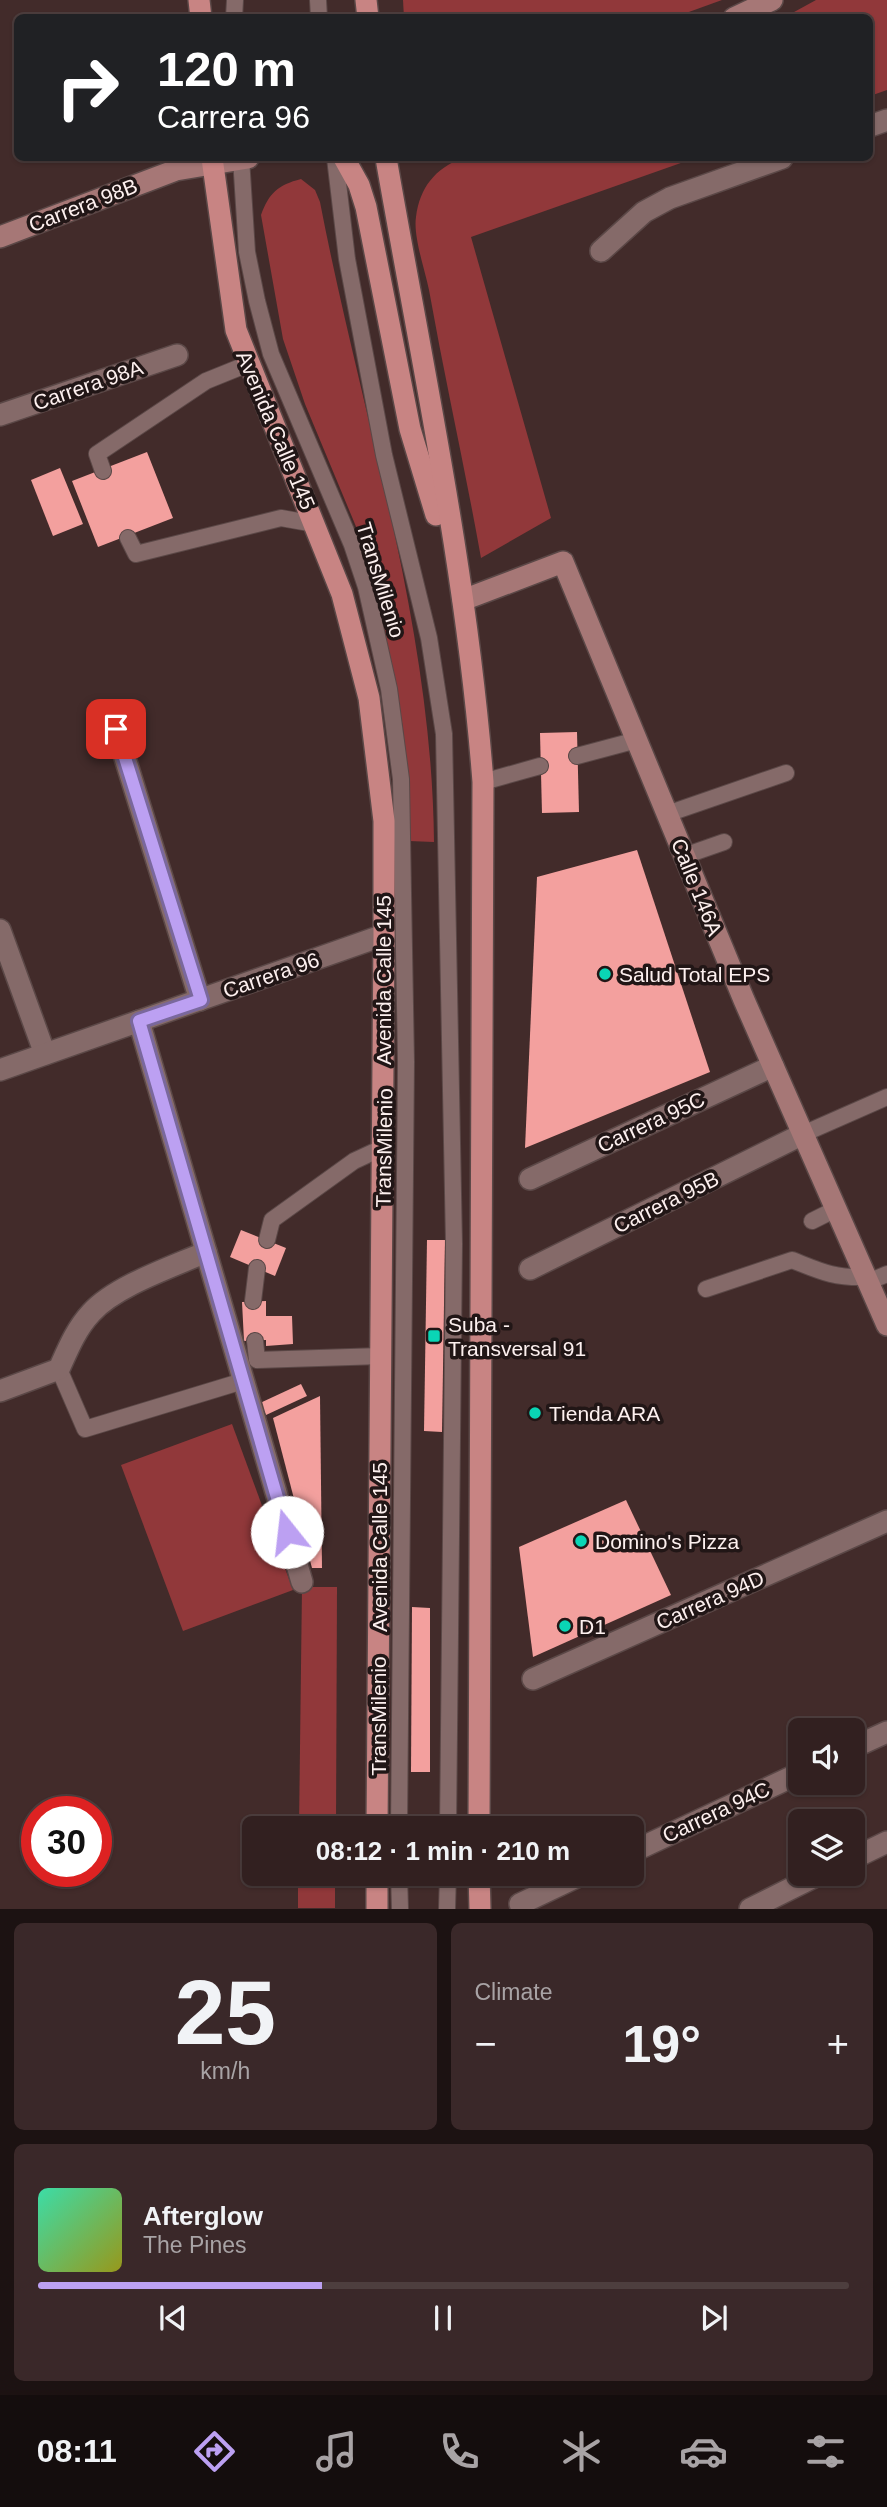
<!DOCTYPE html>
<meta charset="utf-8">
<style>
:root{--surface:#322020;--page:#3a2829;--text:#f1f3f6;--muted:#a8a3a5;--line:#4d3e3e;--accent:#bca0f2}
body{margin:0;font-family:Helvetica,sans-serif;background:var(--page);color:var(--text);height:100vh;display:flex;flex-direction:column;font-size:26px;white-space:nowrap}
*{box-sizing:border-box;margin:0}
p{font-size:23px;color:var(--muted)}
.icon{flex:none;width:38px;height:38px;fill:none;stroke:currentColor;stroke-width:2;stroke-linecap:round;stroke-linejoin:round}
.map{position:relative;height:1909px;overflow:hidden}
.panel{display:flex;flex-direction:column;gap:14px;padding:14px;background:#1c1212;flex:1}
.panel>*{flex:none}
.top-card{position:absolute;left:14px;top:14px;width:859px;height:147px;border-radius:10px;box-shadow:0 2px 5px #0004,0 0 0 2px var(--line);background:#202124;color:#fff;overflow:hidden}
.fabs{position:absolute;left:788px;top:1718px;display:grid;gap:14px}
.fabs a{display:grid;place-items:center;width:77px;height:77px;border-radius:10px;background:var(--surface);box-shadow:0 2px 5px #0004,0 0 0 2px var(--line);font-size:35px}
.speed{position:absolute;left:21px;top:1796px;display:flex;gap:14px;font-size:35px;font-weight:700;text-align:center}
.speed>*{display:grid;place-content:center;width:91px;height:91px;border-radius:50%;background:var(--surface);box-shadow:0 2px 5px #0004,0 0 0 2px var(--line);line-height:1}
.speed .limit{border:10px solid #d22;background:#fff;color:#111}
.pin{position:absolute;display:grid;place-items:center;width:60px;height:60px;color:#fff;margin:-30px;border-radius:14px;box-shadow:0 4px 10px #0006}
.me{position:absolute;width:77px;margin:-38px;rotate:344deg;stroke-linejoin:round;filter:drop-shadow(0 0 5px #0008)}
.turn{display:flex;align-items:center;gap:24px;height:147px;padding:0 28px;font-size:32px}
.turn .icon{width:91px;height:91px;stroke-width:2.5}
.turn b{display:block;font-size:49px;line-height:60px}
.big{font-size:52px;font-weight:700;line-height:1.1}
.panel .tile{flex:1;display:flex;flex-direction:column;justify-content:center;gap:10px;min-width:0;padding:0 24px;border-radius:10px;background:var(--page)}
.panel .dial{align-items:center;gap:0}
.dial b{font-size:91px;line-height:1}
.song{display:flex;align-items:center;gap:21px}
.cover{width:84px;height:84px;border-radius:10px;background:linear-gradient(135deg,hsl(160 70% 55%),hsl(60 70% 35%))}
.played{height:7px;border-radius:4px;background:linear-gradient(90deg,var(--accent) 35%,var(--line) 35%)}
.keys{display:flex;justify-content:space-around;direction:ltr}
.heat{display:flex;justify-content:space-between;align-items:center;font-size:38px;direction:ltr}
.panel .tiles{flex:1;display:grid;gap:14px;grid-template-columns:1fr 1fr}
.tile:last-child{grid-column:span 2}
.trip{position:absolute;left:242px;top:1816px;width:402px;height:70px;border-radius:10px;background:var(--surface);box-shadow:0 2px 5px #0004,0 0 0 2px var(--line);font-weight:700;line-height:70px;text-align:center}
.menu{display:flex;height:112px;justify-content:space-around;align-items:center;background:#140d0d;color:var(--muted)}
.menu .icon{width:49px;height:49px}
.menu .active{color:var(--accent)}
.menu b{font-size:32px;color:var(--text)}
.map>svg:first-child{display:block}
</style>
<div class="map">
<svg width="887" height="1909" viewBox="0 0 887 1909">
<rect width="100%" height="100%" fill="#422b2a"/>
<g fill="#91383a">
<path d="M403,0H722L675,17L404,18Z"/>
<path d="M816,0H887V90L870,96V18L785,17Z"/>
<path d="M462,158H695L471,237L551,518L481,558C465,468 445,380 429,290C425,270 413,236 416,217C420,187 435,169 462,158Z"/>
<path d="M301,179L315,190L320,202C361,415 432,624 434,842L409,841L403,728L372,565L305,404L283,339L261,215C269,193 278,185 301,179Z"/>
<path d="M232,1424L293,1590L183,1631L121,1465Z"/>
<path d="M302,1587H337L336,1829H299Z"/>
<rect x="298" y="1874" width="37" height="34"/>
</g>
<g fill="#f3a09e">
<path d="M147,452L173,518L98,547L72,481Z"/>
<path d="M60,468L83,524L53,536L31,480Z"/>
<path d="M577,732L579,812L542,813L540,733Z"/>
<path d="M637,850L710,1072L525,1148L537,877Z"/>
<path d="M241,1230L286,1248L275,1276L230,1257Z"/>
<path d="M427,1240H445L442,1432L424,1431Z"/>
<path d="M266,1301V1316H292L293,1344L266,1346V1340L244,1341L242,1302Z"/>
<path d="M301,1384L307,1396L266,1415L260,1403Z"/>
<path d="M320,1396L322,1568H312L273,1418Z"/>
<path d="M626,1500L671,1595L533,1657L519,1547Z"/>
<path d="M412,1607L430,1608V1772H411Z"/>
</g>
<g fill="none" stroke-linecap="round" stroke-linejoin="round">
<defs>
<g id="lane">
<path d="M318,0L319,18"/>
<path d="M234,18L235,0"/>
<path d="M241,158L247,252L257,301L271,354L352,545L366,587L389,689L401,779L406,1062L399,1829"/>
<path d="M335,158L347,259L384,455L429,638L444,734L454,1244L448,1829"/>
<path d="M103,471L97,454L206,381L248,364"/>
<path d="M128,538L136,554L281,518L315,524"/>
<path d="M577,756L637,740"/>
<path d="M483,782L540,766"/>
<path d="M667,814L786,773"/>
<path d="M684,856L724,842"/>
<path d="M803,1134L887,1097"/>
<path d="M812,1221L836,1209"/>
<path d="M267,1240L272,1220L354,1161L382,1148"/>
<path d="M706,1289L792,1260C820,1271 833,1278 865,1277L868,1282L887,1274"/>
<path d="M253,1301L257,1268"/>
<path d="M255,1341L257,1360L381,1356"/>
<path d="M59,1369L85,1429L243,1381"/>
<path d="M399,1874L400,1909"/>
<path d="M447,1909L448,1874"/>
</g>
<g id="street">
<path d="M870,126L887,120"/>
<path d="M601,251L644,212L670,198L782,158"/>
<path d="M0,415L177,355"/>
<path d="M116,729L200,1000"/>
<path d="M0,930L45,1054"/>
<path d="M139,1021L302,1582"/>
<path d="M0,1070L384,935"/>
<path d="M530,1179L773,1066"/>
<path d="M530,1269L803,1134"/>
<path d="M0,1391L59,1369C68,1349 76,1329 91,1313C115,1286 172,1267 206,1252"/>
<path d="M533,1679L887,1521"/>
<path d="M852,1748L887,1732"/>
<path d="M632,1852L800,1773"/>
<path d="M852,1859L887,1842"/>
<path d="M523,1909L520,1904L583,1874"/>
<path d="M750,1909L820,1874"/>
</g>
<g id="secondary">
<path d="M734,18L772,0"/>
<path d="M0,237L176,170L248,158"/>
<path d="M463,600L563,562L744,1000L887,1325"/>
</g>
<g id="primary">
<path d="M199,0L201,18"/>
<path d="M366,0L368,18"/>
<path d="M212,158L236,330L342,594L369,698L384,821V935L377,1829"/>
<path d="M344,158L359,185L366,207L410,429L436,515"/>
<path d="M386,158C422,365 467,572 483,782L479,1829"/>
<path d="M479,1874L480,1909"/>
<path d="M377,1909V1874"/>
</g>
</defs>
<use href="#lane" stroke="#5b4847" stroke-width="18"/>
<use href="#street" stroke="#5b4847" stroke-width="24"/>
<use href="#secondary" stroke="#5b4847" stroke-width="24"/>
<use href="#primary" stroke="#5b4847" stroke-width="24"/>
<use href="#lane" stroke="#856a69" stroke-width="16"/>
<use href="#street" stroke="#856a69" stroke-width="21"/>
<use href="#secondary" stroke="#a67776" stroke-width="21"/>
<use href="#primary" stroke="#c88483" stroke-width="21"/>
</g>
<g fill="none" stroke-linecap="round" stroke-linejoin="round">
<defs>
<path id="route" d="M116,729L201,1000L139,1021L287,1532"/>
</defs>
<use href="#route" stroke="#7a689d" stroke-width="18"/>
<use href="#route" stroke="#bca0f2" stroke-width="12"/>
</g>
<g fill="#0ad5b5" stroke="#211616" stroke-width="2.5">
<circle cx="605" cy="974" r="7"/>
<rect x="427" y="1329" width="14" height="14" rx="3.5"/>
<circle cx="535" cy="1413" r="7"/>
<circle cx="581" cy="1541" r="7"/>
<circle cx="565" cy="1626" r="7"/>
</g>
<g text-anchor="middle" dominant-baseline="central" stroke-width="7" stroke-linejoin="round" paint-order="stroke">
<g font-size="21" fill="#fdf0ef" stroke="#211616">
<text transform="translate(83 205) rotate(-21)">Carrera 98B</text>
<text transform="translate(88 385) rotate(-19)">Carrera 98A</text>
<text transform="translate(276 430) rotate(67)">Avenida Calle 145</text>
<text transform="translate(381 580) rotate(73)">TransMilenio</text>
<text transform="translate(697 887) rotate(68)">Calle 146A</text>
<text transform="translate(271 975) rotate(-19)">Carrera 96</text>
<text transform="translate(383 980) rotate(-90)">Avenida Calle 145</text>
<text transform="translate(651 1122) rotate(-25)">Carrera 95C</text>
<text transform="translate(384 1148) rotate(-89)">TransMilenio</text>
<text transform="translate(666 1202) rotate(-26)">Carrera 95B</text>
<text transform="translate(379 1547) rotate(-90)">Avenida Calle 145</text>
<text transform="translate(710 1600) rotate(-24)">Carrera 94D</text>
<text transform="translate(378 1716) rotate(-90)">TransMilenio</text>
<text transform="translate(716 1812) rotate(-25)">Carrera 94C</text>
</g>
<g font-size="21" fill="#fdf0ef" stroke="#211616" text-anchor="start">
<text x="619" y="974">Salud Total EPS</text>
<text x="448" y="1324">Suba -<tspan x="448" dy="24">Transversal 91</tspan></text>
<text x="549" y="1413">Tienda ARA</text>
<text x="595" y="1541">Domino's Pizza</text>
<text x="579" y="1626">D1</text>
</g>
</g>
</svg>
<div class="fabs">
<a><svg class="icon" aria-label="sound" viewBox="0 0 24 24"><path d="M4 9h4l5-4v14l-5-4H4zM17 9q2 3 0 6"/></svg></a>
<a><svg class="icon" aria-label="layers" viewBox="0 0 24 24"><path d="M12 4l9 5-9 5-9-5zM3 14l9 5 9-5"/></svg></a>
</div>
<div class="speed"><div class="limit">30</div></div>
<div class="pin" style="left:116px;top:729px;background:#d93025"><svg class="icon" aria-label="arrive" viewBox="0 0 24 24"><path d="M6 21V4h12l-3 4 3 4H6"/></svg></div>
<svg class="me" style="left:287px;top:1532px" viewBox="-20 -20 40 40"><circle r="19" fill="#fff"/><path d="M0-13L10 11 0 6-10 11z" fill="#bca0f2"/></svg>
<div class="trip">08:12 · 1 min · 210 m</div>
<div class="top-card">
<div class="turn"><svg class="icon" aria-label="right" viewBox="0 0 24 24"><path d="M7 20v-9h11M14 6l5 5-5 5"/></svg><div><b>120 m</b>Carrera 96</div></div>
</div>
</div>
<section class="panel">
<div class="tiles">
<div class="tile dial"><b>25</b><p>km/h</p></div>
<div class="tile"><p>Climate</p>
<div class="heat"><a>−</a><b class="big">19°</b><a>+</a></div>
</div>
<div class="tile">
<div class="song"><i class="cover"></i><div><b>Afterglow</b><p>The Pines</p></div></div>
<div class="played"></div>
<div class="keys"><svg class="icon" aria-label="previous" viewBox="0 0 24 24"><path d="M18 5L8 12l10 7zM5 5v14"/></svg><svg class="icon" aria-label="pause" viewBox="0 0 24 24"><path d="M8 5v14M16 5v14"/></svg><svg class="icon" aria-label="next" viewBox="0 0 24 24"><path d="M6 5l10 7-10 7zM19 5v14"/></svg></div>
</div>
</div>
</section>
<nav class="menu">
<b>08:11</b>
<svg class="icon active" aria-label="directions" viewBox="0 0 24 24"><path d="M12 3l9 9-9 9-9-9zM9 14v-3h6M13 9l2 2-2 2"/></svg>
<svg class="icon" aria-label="music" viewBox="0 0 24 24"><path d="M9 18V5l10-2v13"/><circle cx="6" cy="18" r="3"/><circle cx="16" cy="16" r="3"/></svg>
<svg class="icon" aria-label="phone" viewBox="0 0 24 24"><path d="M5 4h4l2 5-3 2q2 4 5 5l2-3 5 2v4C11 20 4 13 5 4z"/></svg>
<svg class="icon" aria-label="climate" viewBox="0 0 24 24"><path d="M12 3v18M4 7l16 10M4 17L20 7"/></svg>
<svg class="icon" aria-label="car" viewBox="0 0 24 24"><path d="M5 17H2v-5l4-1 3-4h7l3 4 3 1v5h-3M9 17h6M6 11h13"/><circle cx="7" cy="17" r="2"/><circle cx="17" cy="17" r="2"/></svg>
<svg class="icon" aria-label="filters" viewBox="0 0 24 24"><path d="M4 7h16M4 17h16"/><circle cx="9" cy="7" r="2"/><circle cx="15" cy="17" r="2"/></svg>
</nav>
